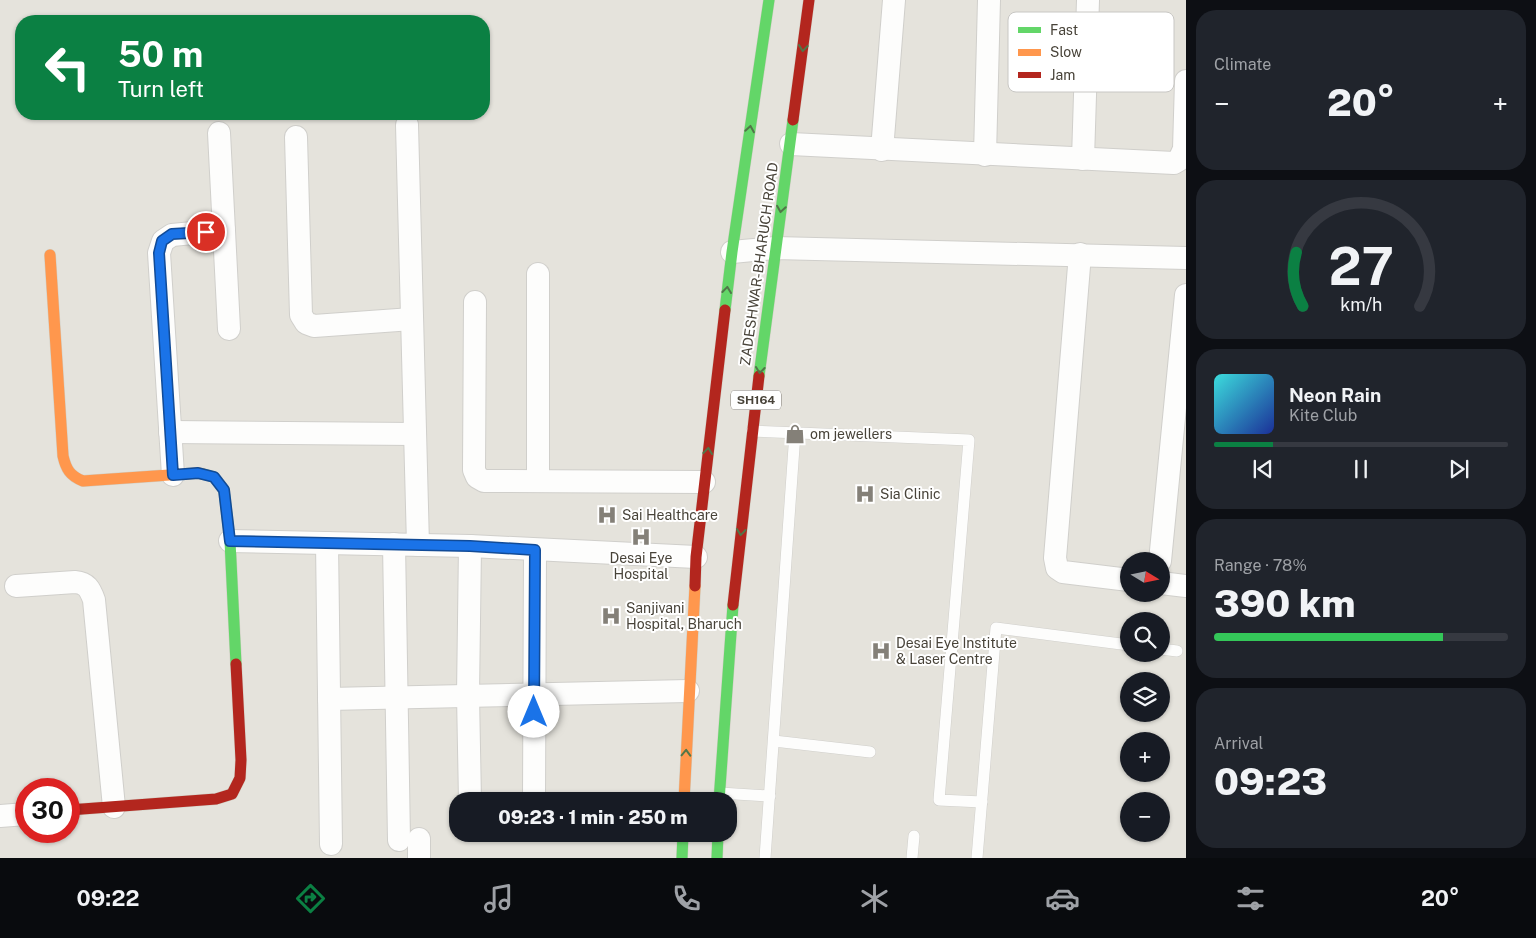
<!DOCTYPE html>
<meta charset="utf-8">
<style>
:root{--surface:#171b24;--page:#20242c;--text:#f1f3f6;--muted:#9ea1a6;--line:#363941;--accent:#0b8043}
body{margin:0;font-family:"Public Sans",sans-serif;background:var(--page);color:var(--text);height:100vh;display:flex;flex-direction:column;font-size:19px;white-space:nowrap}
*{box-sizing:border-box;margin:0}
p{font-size:16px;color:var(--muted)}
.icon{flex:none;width:28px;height:28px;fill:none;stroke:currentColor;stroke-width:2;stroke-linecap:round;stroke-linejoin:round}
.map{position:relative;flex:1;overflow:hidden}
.sheet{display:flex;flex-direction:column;gap:10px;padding:10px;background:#0d0f14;width:350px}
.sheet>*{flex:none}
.banner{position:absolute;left:15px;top:15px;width:475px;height:105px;border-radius:20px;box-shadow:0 1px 4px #0004;background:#0b8043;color:#fff;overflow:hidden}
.needle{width:32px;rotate:100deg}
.fabs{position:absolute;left:1120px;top:552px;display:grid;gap:10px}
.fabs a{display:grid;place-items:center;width:50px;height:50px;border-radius:50%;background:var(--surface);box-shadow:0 1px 4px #0004;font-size:25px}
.speed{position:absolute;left:15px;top:778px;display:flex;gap:10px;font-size:25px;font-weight:700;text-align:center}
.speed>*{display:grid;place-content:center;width:65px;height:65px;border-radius:50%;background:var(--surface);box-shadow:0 1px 4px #0004;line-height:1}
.speed .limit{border:8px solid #d22;background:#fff;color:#111}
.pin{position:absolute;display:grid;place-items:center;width:42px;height:42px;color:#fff;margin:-21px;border:2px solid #fff;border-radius:50%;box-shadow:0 1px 5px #0007}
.me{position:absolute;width:55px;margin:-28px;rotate:0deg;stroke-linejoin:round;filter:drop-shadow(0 0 4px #0008)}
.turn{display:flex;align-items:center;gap:18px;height:105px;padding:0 20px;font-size:22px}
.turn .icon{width:65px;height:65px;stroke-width:2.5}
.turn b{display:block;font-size:35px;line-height:42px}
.big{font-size:38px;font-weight:800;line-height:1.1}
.sheet .tile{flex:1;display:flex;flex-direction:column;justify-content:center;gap:8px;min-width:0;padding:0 18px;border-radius:20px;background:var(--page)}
.sheet .dial{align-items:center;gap:0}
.dial svg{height:130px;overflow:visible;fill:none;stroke:var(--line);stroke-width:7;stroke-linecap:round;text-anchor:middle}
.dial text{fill:var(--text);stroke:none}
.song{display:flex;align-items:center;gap:15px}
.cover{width:60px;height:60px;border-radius:8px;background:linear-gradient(135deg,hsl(180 70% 55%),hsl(230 70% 35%))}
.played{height:5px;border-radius:2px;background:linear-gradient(90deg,var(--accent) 20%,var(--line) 20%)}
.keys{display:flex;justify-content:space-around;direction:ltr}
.heat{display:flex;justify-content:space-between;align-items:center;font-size:28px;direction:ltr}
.charge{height:8px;border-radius:4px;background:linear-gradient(90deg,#34c759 78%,var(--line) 0)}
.trip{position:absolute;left:449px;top:792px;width:288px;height:50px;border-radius:20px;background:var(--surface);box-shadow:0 1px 4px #0004;font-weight:800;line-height:50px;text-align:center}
.menu{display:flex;height:80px;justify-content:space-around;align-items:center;background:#090b0e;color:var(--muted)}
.menu .icon{width:35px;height:35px}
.menu .selected{color:var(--accent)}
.menu b{font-size:22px;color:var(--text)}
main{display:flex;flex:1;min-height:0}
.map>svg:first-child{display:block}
</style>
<main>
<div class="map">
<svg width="1186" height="858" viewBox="0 0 1186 858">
<rect width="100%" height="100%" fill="#f2f1ed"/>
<path fill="#e5e3dc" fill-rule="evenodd" d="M0,0H1186V858H0ZM21,21H484V114H21ZM1129,561H1161V594H1129ZM1129,621H1161V654H1129ZM1129,681H1161V714H1129ZM1129,741H1161V774H1129ZM26,789H69V831H26ZM458,801H728V834H458ZM1129,801H1161V834H1129Z"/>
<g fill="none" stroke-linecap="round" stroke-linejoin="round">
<defs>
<g id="lane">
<path d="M752,431L969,440L939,800L982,802"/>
<path d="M1161,649L1177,651"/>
<path d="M774,741L870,752"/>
<path d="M720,793L770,796"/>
<path d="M765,858L795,433"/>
<path d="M912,858L914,836"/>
<path d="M977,858L996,628L1129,645"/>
</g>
<g id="street">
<path d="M407,125L418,545"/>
<path d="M219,133L229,329"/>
<path d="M296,137L301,315L306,323L314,326L412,319"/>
<path d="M791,144L1174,163L1179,160L1184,149L1186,81"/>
<path d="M882,150L894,0"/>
<path d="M985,155L989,0"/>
<path d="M1083,159L1088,0"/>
<path d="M732,252L775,248L1186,258"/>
<path d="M1080,254L1055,558L1057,568L1063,572L1129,580"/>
<path d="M475,302L474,470L477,477L484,481L704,482"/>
<path d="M170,432L415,434"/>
<path d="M173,475L159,253L163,241L172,235L224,230"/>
<path d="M538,481V274"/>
<path d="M230,541L470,546L696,557"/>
<path d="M327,543L331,844"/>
<path d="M394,544L399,840"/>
<path d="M1160,561L1186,295"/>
<path d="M1161,583L1186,586"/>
<path d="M16,586L75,582C87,583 90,589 94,600L114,807"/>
<path d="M329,699L688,691"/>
<path d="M470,801L468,695L470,546"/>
<path d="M534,801L535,550"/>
<path d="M0,816L26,814"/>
<path d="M419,858V839"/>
</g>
<g id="fast">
<path d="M725,310L732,252L769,0"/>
<path d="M759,376L793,120"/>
<path d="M203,474L214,477L224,490L230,541L236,664"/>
<path d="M719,801L733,605"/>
<path d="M682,858L683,834"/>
<path d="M717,858L718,834"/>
</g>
<g id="slow">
<path d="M50,255L63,456C66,469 70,476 83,481L198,473L203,474"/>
<path d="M684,801L695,586"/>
</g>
<g id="jam">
<path d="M793,120L809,0"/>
<path d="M695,586L696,557L725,310"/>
<path d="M733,605L759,376"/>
<path d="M69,810L216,799L232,794L240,778L241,760L236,664"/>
</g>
</defs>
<use href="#lane" stroke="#d0cfcb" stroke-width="12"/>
<use href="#street" stroke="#d0cfcb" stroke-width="24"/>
<use href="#fast" stroke="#d0cec4" stroke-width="12"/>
<use href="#slow" stroke="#d0cec4" stroke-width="12"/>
<use href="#jam" stroke="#d0cec4" stroke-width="12"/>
<use href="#lane" stroke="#fdfdfc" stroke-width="11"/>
<use href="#street" stroke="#fdfdfc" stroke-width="22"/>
<use href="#fast" stroke="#63d668" stroke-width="11"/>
<use href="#slow" stroke="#ff974d" stroke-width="11"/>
<use href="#jam" stroke="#b3261e" stroke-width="11"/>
</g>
<defs><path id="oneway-chevron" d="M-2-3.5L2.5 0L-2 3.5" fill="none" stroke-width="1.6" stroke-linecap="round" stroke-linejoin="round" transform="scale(1.25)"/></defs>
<g stroke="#517649">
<use href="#oneway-chevron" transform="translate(803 48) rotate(97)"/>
<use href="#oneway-chevron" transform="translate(750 129) rotate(-81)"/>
<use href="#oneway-chevron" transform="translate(781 209) rotate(99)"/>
<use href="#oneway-chevron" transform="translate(727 290) rotate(-83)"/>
<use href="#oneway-chevron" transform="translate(760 370) rotate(97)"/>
<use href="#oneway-chevron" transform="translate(708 451) rotate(-83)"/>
<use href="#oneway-chevron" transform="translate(741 532) rotate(96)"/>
<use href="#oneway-chevron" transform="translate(686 753) rotate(-88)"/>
</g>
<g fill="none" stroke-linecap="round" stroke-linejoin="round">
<defs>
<path id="route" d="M206,232L172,234L162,241L159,253L173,475L198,473L214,477L224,490L230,541L470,546L535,550L534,712"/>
</defs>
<use href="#route" stroke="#114b97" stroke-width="12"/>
<use href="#route" stroke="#1a73e8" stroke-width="9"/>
</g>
<defs>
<symbol id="shop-bare" viewBox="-9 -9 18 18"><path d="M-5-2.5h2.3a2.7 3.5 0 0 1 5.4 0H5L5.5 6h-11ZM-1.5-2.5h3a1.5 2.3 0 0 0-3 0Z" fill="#848078" stroke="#fff" stroke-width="2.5" paint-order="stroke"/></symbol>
<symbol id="hospital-bare" viewBox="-9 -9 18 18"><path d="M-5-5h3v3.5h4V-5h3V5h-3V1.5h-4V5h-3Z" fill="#848078" stroke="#fff" stroke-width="2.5" paint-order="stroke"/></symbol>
</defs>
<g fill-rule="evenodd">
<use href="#shop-bare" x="781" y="420" width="28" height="28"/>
<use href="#hospital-bare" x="851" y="480" width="28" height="28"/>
<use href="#hospital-bare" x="593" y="501" width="28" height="28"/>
<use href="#hospital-bare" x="627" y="523" width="28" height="28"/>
<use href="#hospital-bare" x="597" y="602" width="28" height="28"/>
<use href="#hospital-bare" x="867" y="637" width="28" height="28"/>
</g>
<g text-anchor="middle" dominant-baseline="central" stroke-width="4" stroke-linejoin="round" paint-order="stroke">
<rect fill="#fff" stroke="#7f7b74" stroke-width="1" x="731" y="390.5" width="50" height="19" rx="4"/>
<g font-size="12" font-weight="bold" fill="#484339">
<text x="756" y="400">SH164</text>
</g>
<g font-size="14" fill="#484339" stroke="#fff">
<text transform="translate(759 264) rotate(-82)">ZADESHWAR-BHARUCH ROAD</text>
</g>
<g font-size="14" fill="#484339" stroke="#fff" text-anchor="start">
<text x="810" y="434">om jewellers</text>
<text x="880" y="494">Sia Clinic</text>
<text x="622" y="515">Sai Healthcare</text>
<text x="641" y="558" text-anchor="middle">Desai Eye<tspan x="641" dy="16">Hospital</tspan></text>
<text x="626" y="608">Sanjivani<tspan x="626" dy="16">Hospital, Bharuch</tspan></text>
<text x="896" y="643">Desai Eye Institute<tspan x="896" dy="16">&amp; Laser Centre</tspan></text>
</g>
</g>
<rect x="1008" y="12" width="166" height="80" rx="8" fill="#fff" stroke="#c8c7c4" stroke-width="1"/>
<rect x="1018" y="27" width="23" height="6" fill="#63d668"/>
<rect x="1018" y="49" width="23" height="7" fill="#ff974d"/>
<rect x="1018" y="72" width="23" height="6" fill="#b3261e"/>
<g font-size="14" fill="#484339">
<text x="1050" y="35">Fast</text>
<text x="1050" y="57">Slow</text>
<text x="1050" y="80">Jam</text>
</g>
</svg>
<div class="fabs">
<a><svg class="needle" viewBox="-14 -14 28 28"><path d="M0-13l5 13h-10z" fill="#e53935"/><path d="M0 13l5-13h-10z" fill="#9ea1a6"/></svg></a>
<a><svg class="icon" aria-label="search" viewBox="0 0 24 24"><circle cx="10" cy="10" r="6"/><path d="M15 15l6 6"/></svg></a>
<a><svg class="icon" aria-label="layers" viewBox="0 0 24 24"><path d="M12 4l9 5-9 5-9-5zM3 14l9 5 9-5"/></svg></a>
<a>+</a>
<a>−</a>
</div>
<div class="speed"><div class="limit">30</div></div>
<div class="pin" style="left:206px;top:232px;background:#d93025"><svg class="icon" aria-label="arrive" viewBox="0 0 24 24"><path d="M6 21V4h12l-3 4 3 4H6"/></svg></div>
<svg class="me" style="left:534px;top:712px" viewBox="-20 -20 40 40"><circle r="19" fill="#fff"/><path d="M0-13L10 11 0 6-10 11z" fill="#1a73e8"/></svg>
<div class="trip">09:23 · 1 min · 250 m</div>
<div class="banner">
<div class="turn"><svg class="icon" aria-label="left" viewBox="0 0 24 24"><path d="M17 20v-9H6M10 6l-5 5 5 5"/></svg><div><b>50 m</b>Turn left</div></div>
</div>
</div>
<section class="sheet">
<div class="tile"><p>Climate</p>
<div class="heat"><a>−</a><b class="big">20°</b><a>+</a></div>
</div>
<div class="tile dial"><svg viewBox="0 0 100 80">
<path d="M14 69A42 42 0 1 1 86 69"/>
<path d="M14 69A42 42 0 0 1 10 36" stroke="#0b8043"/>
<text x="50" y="56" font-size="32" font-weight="700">27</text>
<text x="50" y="72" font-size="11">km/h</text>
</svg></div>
<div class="tile">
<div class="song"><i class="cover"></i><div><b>Neon Rain</b><p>Kite Club</p></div></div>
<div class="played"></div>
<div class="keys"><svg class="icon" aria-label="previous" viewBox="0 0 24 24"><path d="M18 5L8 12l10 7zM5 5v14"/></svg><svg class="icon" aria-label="pause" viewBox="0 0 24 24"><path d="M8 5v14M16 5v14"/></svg><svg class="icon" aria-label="next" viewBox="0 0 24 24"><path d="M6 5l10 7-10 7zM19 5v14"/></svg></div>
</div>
<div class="tile"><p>Range · 78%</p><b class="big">390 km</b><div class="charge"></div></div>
<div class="tile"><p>Arrival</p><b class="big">09:23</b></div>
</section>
</main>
<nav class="menu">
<b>09:22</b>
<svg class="icon selected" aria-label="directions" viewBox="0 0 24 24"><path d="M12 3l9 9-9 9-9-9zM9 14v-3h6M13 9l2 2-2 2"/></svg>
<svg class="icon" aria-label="music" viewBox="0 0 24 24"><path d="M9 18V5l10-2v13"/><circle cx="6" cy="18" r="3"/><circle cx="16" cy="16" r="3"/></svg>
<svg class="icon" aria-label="phone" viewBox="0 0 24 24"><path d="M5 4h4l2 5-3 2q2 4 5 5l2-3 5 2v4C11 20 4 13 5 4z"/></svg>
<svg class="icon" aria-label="climate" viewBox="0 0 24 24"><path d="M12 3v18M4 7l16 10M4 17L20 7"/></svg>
<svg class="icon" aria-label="car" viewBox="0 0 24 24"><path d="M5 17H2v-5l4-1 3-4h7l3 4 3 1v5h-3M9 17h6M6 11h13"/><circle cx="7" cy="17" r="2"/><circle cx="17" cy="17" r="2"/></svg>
<svg class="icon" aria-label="filters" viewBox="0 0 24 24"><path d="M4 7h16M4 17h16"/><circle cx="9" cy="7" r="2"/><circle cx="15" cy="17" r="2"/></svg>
<b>20°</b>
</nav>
